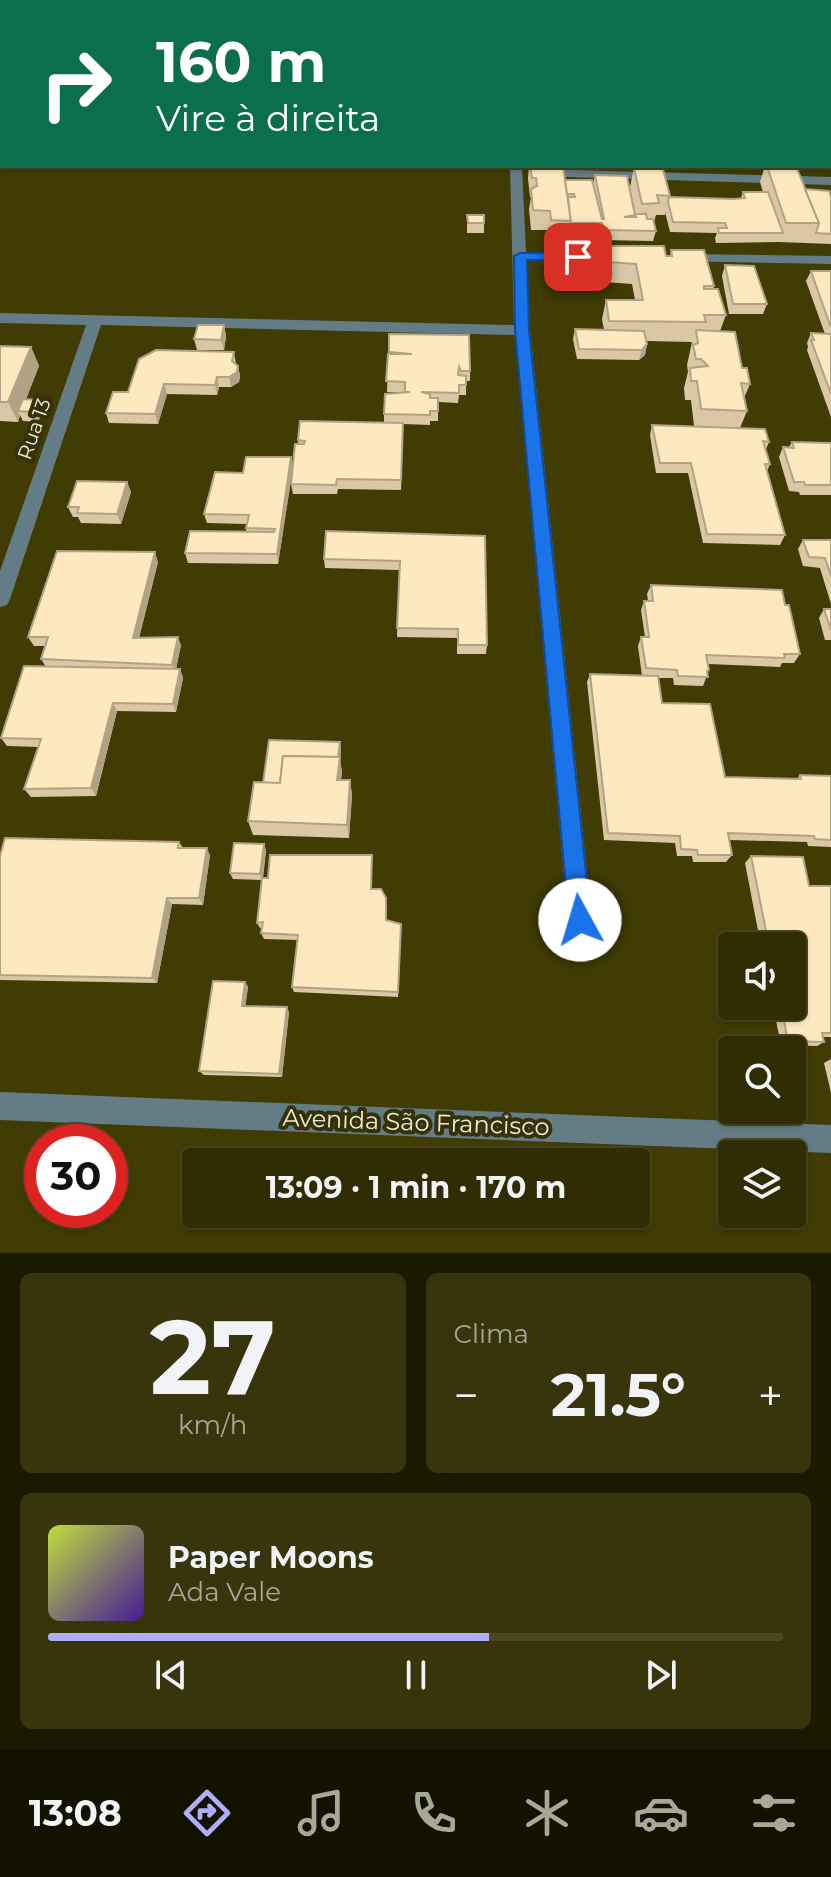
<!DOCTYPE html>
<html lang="pt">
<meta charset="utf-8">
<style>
:root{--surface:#302d02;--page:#38350c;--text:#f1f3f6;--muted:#a8a899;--line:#4b4924;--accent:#b0aefa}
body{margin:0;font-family:Montserrat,sans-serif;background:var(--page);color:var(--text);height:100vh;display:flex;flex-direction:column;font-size:30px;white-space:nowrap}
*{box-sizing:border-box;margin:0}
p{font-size:26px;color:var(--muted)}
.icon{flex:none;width:44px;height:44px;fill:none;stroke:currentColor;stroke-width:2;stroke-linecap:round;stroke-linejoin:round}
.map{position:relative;height:1253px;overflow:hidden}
.panel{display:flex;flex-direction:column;gap:20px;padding:20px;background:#1a1901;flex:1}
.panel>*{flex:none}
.banner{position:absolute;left:0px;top:0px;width:832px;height:168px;box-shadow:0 2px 6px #0004,0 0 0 2px var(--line);background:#0b6e4f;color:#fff;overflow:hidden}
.buttons{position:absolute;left:718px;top:932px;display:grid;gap:16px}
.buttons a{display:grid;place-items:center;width:88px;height:88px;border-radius:8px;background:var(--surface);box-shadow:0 2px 6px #0004,0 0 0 2px var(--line);font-size:40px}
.speed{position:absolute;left:24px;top:1124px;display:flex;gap:16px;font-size:40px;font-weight:700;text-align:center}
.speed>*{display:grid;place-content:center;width:104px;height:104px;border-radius:50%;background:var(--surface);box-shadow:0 2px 6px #0004,0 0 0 2px var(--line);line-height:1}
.speed .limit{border:12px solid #d22;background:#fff;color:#111}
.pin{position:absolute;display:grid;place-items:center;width:68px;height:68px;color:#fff;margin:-34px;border-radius:16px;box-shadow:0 4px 12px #0006}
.me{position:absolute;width:88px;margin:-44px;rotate:354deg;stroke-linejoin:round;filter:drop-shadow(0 0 6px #0008)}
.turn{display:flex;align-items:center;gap:28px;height:168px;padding:0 24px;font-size:36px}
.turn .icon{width:104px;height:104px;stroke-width:2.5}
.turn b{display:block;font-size:56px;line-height:68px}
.big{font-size:60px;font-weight:700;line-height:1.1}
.panel .card{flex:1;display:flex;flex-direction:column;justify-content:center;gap:12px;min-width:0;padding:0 28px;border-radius:12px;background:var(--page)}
.panel .dial{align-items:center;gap:0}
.dial b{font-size:104px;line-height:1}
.song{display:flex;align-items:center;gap:24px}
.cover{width:96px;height:96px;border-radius:12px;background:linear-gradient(135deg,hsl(70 70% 55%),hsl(260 70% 35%))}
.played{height:8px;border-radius:4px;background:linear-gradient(90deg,var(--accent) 60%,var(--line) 60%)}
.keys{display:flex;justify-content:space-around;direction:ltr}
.heat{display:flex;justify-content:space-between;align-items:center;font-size:44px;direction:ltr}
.panel .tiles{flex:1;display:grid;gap:20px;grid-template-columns:1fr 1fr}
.card:last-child{grid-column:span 2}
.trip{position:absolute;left:182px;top:1148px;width:468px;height:80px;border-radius:8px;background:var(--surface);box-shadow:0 2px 6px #0004,0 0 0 2px var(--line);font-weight:700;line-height:80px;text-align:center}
.tabs{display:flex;height:128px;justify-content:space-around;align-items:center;background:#131201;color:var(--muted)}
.tabs .icon{width:56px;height:56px}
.tabs .active{color:var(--accent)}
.tabs b{font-size:36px;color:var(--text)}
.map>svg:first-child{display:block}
</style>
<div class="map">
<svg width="831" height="1253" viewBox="0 0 831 1253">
<rect width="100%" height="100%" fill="#403c03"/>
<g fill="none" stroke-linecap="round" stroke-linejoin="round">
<g fill="#647c86" fill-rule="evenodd">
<rect x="497" y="0" width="10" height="2"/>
<path d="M779,0H789L790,2H780Z"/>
<rect x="830" y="89" width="1" height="8"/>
<rect x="0" y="115" width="2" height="8"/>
<path d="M510,166H522L526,252L587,253L594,257L587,261L527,260L530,330L592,920L589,929L580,932L571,929L568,920L515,335L101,325L10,599L7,605L0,607V571L86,325L0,323V313L514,325Z"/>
<path d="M539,169L831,177V185L534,176V170Z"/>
<path d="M679,254L831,256V264L674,261V255Z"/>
<path d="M0,1092L831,1125V1153L0,1120Z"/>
</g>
</g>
<g fill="#dac8a5">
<path d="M6,0H80L79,2H6Z"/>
<path d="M84,0H145L144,2H85Z"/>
<rect x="657" y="0" width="68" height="2"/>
<path d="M529,166H563L565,180L593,184L595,175L635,214L630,187L634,168L670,196L669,197L734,199L741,198L743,192H763L760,182L765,166H796L805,189L830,194L831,190V244L779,242L716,243L715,238L717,233L670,232L665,212V215H656L654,222L656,231L653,241L601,240L600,233H570L569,240H549L548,230H531L529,209L531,197H530L528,179Z"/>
<rect x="467" y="215" width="17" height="18"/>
<path d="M563,246L666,256H670L671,250L714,286L713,289L726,315L720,331L742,368L750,384L744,398L747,411L740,428L769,442L766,449L770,464L767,471L785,535L780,545L703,543L688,473H656L650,435L652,425L694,426L691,400H685L684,388L688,372L687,365L692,342L646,341L647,344L645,355L639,360L577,359L573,339L575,329L604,330L602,319L606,300H635L632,284L562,279L560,266Z"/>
<path d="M725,265L767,304L763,314H729L722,276Z"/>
<path d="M811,271H831V417L807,350L808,347L807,343L811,333L825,334L806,281Z"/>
<path d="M224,325L226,336L224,350H197L194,339Z"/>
<path d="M389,334L470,371V381H466V395H459L458,403L438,402V421H430V425L403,424L401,490L338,489L337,494H293L291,484L298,444V440L384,423V414L405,392H387Z"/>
<path d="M0,346L31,347L39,366L26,399L43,410L38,422L23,421L20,415L18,422L0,421Z"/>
<path d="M234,352L236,364L238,366L240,376L239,382L231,387H219L217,395L167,394L158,424L109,423L106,413L128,392Z"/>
<path d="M792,442L831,443V495H800L799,492L789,491L779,457L783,447H789Z"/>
<path d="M291,457L293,467L278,564L188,563L185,553L246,532V524L207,523L204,514L243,473Z"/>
<path d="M127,482L131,492L121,524L81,523L78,517H73L68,507Z"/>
<path d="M485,536L487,645L486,654H457V638L397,637L399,570L325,568L324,559Z"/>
<path d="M803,540H831V604L820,568L803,566L798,549Z"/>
<path d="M158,562L139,638L181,645L176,669H180L183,678L176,712L117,711L96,796L31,797L24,789L39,747L7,746L1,738L46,667L41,659L45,646H34L28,637Z"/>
<path d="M651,585L800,654L794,663H782L780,667L708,664L709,670L703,686L674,685L673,678H658L662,703L725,777L797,779L800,775L831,776V847L808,846L807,842L729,840L732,855L726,862H693L692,856H677L675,843L604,840L587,682L590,674L642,676L638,646L641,637H645L641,610L644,601H648L647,594Z"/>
<path d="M824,609H831V640H825L819,618Z"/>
<path d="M340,742L341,750L340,759L342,772L341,780H350L352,795L349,838L253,835L248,821L263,783Z"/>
<path d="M179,842L183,848L210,855L203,905L172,904L157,983L0,980V856Z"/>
<path d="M264,844L266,851L263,878H268L372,855V889L387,920L401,924L398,997L294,992L292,987L297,940L264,939L261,933L262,928H260L257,923L262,880L233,879L230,873Z"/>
<path d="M751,856L809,886H831V1037H823L824,1042L817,1046L781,1045L773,1006H792V946H761L745,863Z"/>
<path d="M245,982L248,987L245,1006L289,1012L282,1077L204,1075L199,1071Z"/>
<path d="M831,1059V1093L824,1063Z"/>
</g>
<g fill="#b1a286">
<path d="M224,325L226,336L224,350L221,340Z"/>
<path d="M647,344L645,355L639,360L642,350Z"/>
<path d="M31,347L39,366L21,412L18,411L20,415L18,422L8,402Z"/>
<path d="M238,366L240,376L239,382L231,387L229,377Z"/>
<path d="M217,377L219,387L217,395L215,385Z"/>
<path d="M164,384L167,394L158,424L155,414Z"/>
<path d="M38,400L43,410L38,422L33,412Z"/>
<path d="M291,457L293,467L278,564L277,554Z"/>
<path d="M127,482L131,492L121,524L117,514Z"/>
<path d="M155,552L158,562L137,646L133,638Z"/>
<path d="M178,637L181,645L175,674L172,665Z"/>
<path d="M180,669L183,678L176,712L173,704Z"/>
<path d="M113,703L117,711L96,796L91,788Z"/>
<path d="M340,742L341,750L340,759L342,772L339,795L337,780Z"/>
<path d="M350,780L352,795L349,838L347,825Z"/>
<path d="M264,844L266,851L262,880L260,874Z"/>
<path d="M207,848L210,855L203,905L199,898Z"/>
<path d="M167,898L172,904L157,983L152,978Z"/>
<path d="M245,982L248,987L245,1010L242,1006Z"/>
<path d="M287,1007L289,1012L282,1077L279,1074Z"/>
</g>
<g fill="#fde8c0" stroke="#b1a286" stroke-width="2">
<path d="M23,0H43L41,2H21Z"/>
<path d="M554,0H619V2H555Z"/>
<rect x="0" y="20" width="2" height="20"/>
<rect x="0" y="64" width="2" height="20"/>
<path d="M530,166H563L571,221L551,220L550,211L533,210L531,189L537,186L536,178H532Z"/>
<path d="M767,166H796L819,223H786Z"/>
<path d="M634,168L663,169L670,196L657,195L659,203L642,204Z"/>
<path d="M595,175L627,176L635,215L624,217H636L635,214H646L647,219H653L656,231L603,230L602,223H571L568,197H575L574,194H567L565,180H592L602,219H604Z"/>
<path d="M805,189L829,191L831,197V234L816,233L819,223Z"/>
<path d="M743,192H768L783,233H719L718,228H727L725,223L673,222L668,202L669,197L734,199L745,198Z"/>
<path d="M467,215H484V223H468Z"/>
<path d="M563,246H664L666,256H672L671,250H704L714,286H704V289H718L726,315H704L706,322L609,321L606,300H643L636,264L565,259Z"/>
<path d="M725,265L754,266L767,304H733Z"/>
<path d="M811,271H831V325H830Z"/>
<path d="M198,325H224L221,340L194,339Z"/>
<path d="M575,329L644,331L647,344L642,350L579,349Z"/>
<path d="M696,330L735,332L742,368H747L750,384L741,383L747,411L701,409L697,381H691L690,368L708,366L701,359H696L693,345L698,343Z"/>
<path d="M811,333L831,334V394L811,340H814Z"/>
<path d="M389,334L469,335L470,371H461L459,367L458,375L466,376V385H459V393L421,392L430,394V398H438V411H430V415L384,414L385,394L410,392H405V382L386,381L388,354H412L389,352Z"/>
<path d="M0,346L31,347L8,402H0Z"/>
<path d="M156,350L234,352L232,361L238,366L237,372L229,377H217L215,385L164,384L155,414L106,413L113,392H128L139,359Z"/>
<path d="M23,399L38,400L33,412L18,411Z"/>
<path d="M300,421L403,423L401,480L337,479L336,485L291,484L295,444H304L305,441L298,440Z"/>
<path d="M652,425L765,429L769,442L763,441L770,464H765L785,535L707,534L691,463H660Z"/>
<path d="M792,442L831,443V485H805L804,482H794L783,447L794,448Z"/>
<path d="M246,457H291L277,554L185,553L190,531L274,532L275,529L246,528L249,515L204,514L215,472L243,473Z"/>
<path d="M77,481L127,482L117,514L77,513L79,507H68Z"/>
<path d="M326,531L485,536L487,645H458V629L397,628L400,561L324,559Z"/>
<path d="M803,540H831V576L825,558L809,557Z"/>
<path d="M57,551L155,552L133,638L178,637L172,665L41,659L48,637H28Z"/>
<path d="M651,585L782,590L785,605H789L800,654H784L785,658L706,655L709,670L707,671L708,677L678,676L677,670L646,668L641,637H649L644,601H653Z"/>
<path d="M824,609H831V630Z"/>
<path d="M24,666L180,669L173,704L113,703L91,788L24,789L41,739L1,738Z"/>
<path d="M590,674L658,676L662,703L710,704L725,777L801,779L800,775L831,776V840L815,839L814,836L728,833L732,855H698L697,850L681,849L680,836L608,833Z"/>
<path d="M269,740L340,742L338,757L283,756L280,783H263Z"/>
<path d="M283,756L340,757L337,780H350L347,825L248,821L254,782L280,783Z"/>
<path d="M5,838L179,842L178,848H207L199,898H167L152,978L0,975V856Z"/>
<path d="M234,843L264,844L260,874L230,873Z"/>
<path d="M270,855H372L371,889H381L386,898V920L401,924L398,992L292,987L298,935L261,933L263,922L257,923L262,878H268Z"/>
<path d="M751,856L803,857L809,886H831V1033H822L824,1042L788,1041L781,1006H792V946H769Z"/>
<path d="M213,981L245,982L242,1006L287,1007L279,1074L199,1071Z"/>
</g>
<path fill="#1a73e8" stroke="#114b97" stroke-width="2" d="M578,253L582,254V260H527L529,330L591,920L588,928L580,932L572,928L569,920L515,330L514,256L520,253Z"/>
<g text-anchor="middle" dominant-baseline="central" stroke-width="8" stroke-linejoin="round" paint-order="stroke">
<g font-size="20" fill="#eeecd1" stroke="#353209">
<text transform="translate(34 429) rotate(-71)">Rua 13</text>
</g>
<g font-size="24" fill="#eeecd1" stroke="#353209">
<text transform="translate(416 1122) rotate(2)">Avenida São Francisco</text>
</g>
</g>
</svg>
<div class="buttons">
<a><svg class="icon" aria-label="sound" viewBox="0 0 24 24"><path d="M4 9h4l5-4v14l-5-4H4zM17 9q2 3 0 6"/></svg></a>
<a><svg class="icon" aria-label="search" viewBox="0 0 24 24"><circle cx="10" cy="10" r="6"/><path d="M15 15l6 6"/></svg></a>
<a><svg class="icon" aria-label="layers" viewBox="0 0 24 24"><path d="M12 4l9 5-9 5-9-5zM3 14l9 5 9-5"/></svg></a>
</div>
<div class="speed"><div class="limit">30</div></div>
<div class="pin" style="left:578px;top:257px;background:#d93025"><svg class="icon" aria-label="arrive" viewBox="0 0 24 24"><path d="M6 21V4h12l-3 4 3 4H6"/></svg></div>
<svg class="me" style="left:580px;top:920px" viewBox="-20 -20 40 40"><circle r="19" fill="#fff"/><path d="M0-13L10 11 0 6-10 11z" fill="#1a73e8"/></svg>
<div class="trip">13:09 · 1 min · 170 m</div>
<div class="banner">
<div class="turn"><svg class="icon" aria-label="right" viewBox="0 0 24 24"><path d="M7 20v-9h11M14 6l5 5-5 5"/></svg><div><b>160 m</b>Vire à direita</div></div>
</div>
</div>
<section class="panel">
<div class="tiles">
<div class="card dial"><b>27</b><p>km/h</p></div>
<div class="card"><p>Clima</p>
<div class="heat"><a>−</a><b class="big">21.5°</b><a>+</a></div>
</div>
<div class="card">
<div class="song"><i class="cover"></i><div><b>Paper Moons</b><p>Ada Vale</p></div></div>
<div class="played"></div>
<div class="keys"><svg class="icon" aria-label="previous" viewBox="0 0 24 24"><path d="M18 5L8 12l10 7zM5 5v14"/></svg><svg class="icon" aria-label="pause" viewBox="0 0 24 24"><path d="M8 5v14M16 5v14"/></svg><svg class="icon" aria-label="next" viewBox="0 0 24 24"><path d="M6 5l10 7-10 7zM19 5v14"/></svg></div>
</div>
</div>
</section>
<nav class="tabs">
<b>13:08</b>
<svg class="icon active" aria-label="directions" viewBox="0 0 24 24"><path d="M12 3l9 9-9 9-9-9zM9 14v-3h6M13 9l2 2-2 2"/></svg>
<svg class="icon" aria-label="music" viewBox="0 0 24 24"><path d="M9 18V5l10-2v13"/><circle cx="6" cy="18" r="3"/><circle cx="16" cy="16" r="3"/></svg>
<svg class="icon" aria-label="phone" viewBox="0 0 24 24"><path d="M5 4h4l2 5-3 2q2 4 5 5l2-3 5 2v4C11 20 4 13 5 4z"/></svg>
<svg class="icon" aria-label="climate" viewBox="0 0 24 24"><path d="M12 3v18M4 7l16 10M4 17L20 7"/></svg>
<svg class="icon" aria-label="car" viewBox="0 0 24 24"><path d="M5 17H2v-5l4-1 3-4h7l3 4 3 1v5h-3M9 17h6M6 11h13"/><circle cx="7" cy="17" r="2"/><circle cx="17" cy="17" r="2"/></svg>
<svg class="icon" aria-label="filters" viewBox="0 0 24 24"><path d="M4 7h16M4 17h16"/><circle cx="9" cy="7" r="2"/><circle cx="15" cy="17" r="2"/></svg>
</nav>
